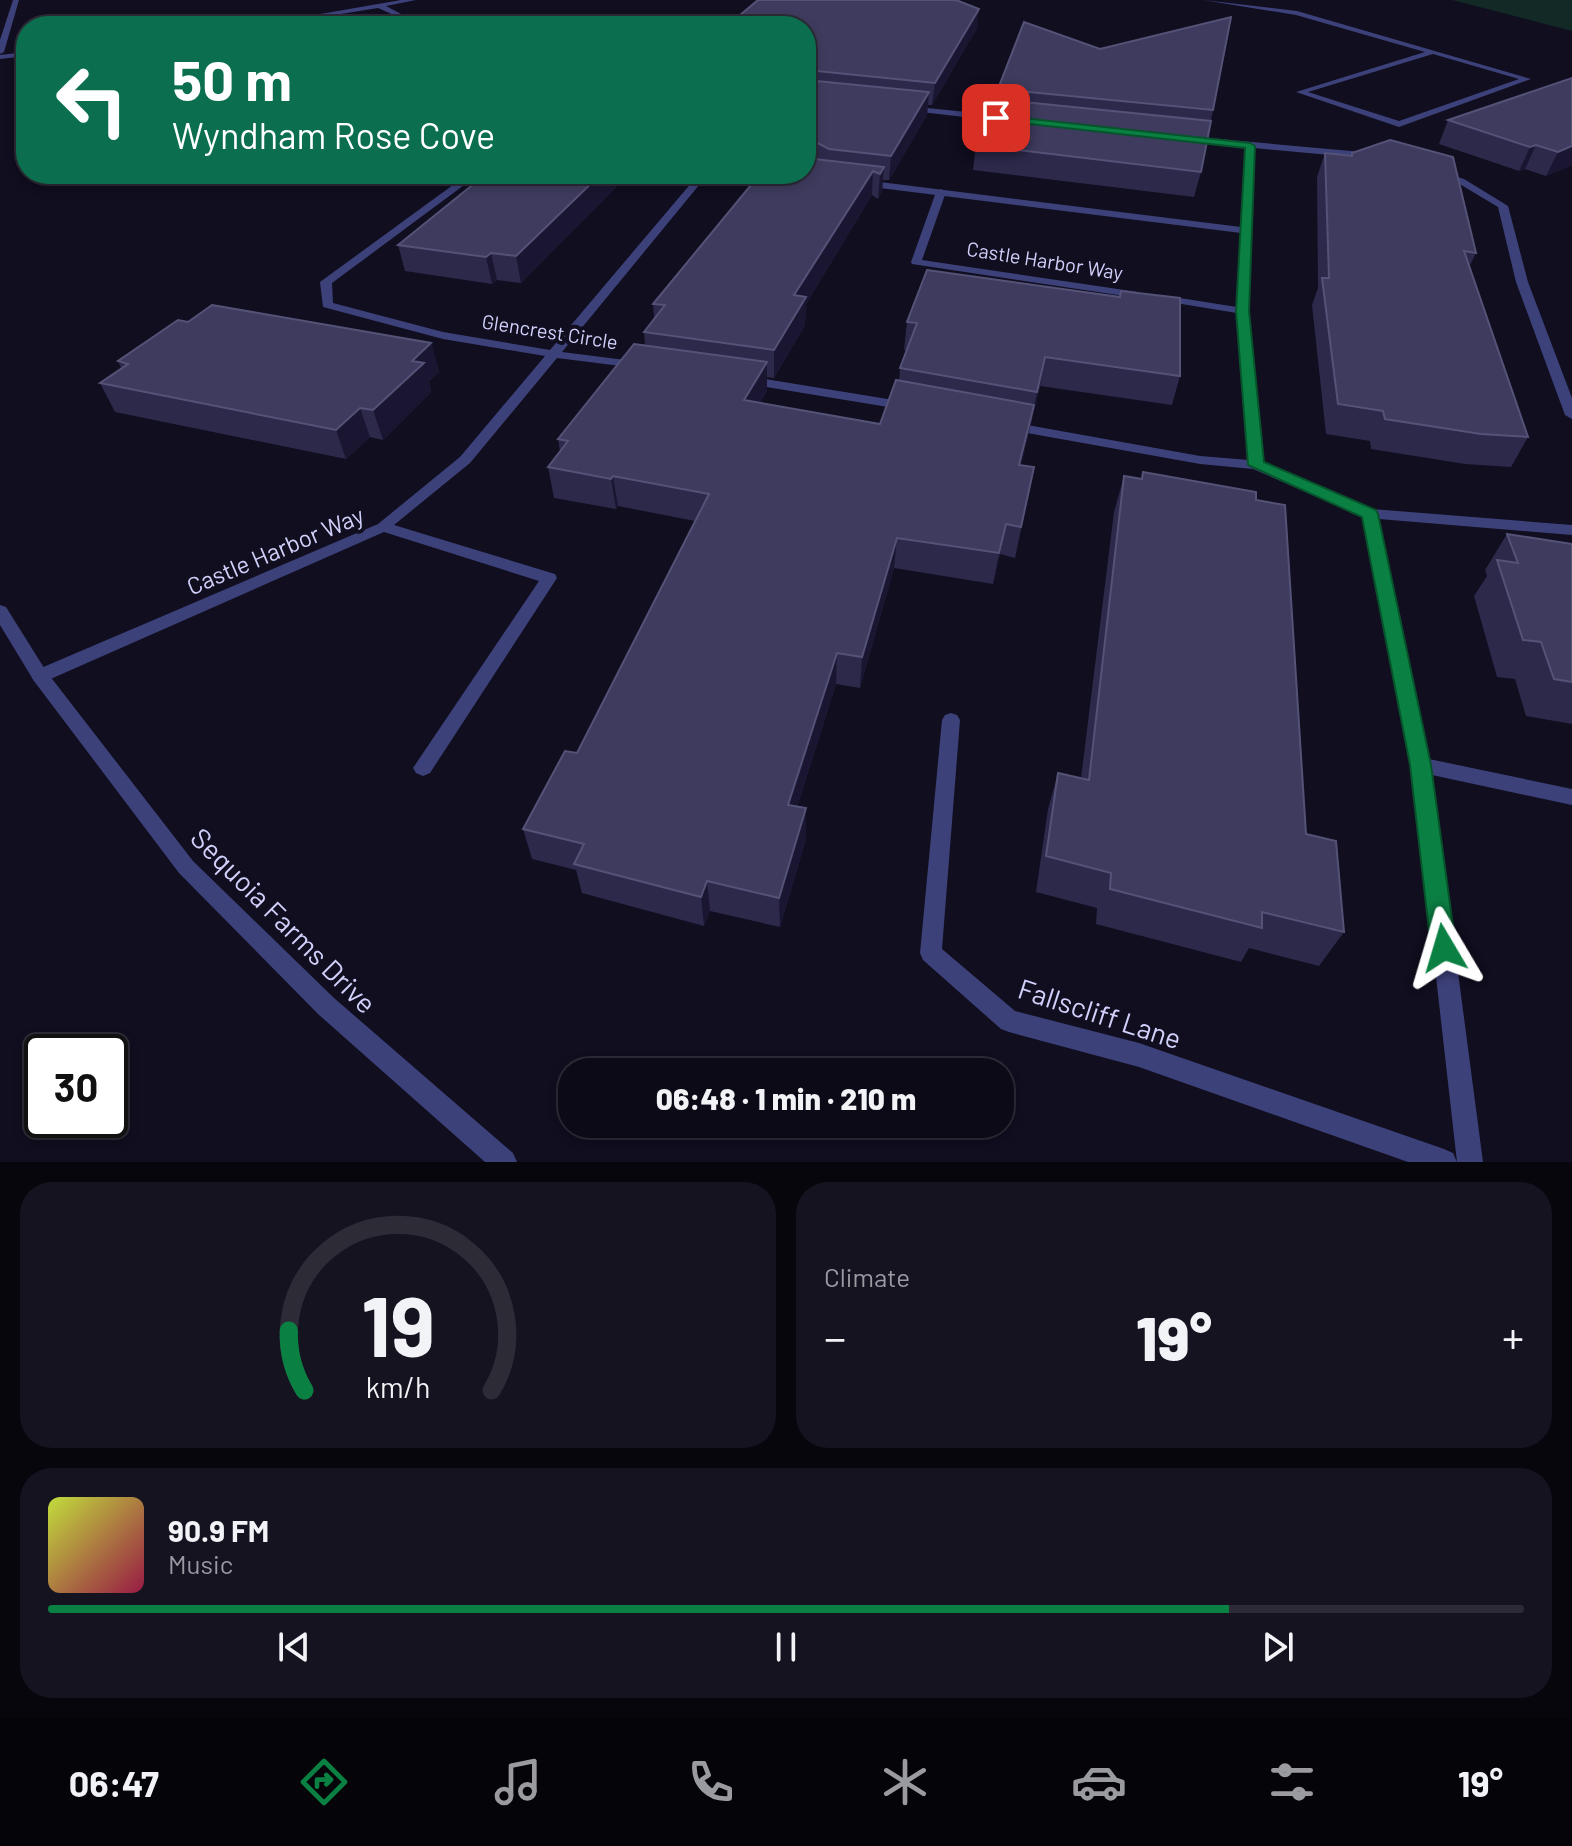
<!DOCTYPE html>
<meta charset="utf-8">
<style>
:root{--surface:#0c0a17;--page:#151320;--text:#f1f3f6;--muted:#9a9aa1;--line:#2c2b36;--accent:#0b8043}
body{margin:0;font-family:Barlow,sans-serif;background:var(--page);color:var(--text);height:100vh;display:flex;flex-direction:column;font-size:30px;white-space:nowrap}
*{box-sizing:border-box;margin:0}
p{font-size:26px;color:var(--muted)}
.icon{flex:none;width:44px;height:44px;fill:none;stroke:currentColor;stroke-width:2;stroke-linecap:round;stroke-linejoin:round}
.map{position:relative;height:1162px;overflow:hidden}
.side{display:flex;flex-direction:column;gap:20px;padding:20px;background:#07060d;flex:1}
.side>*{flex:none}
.hud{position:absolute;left:16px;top:16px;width:800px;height:168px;border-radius:32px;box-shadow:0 4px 12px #0003,0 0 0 2px var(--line);background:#0b6e4f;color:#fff;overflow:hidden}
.speed{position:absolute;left:24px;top:1034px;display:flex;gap:16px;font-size:40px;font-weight:700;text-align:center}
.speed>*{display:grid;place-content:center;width:104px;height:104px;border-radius:50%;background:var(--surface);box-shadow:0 4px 12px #0003,0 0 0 2px var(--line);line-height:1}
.speed .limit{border:4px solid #111;border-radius:12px;background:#fff;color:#111}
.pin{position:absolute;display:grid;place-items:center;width:68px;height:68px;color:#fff;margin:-34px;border-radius:16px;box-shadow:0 4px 12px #0006}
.me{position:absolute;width:88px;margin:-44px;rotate:353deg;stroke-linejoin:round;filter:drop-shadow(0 0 6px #0008)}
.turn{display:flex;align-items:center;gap:28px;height:168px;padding:0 24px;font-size:36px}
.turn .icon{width:104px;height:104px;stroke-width:2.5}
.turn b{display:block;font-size:56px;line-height:68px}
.big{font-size:60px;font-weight:800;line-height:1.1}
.side .card{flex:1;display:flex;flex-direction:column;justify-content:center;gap:12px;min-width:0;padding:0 28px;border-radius:32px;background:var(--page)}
.side .dial{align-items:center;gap:0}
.dial svg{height:208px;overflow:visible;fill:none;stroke:var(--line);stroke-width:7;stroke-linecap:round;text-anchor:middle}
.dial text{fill:var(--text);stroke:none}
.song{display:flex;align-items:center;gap:24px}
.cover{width:96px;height:96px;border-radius:12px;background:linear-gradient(135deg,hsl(70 70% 55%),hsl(340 70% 35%))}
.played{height:8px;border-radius:4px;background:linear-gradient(90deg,var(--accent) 80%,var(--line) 80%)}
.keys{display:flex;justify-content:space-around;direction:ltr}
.heat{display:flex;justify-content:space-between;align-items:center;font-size:44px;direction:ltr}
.side .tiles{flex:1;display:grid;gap:20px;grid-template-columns:1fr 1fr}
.card:last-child{grid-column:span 2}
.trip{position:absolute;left:558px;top:1058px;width:456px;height:80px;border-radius:32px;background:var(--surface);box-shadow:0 4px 12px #0003,0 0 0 2px var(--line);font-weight:800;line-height:80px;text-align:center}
.menu{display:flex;height:128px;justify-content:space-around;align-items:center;background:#050409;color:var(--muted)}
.menu .icon{width:56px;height:56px}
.menu .on{color:var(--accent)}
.menu b{font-size:36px;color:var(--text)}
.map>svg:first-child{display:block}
</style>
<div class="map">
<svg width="1572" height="1162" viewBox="0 0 1572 1162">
<rect width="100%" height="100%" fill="#100e1f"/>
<path fill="#122926" d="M1452,0H1572V31Z"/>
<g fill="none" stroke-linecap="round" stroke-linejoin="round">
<g fill="#3d417a" fill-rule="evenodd">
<path d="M941,189L946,192L922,260L1138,292L1144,295L1138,298L912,264L911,262L936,192Z"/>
<path d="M1161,295L1243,308L1249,311L1243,314L1157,300V296Z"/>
</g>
<g fill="#3d417a" fill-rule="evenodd">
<path d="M401,0H416L386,6L403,15C402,24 395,26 387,26L396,16L378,8L267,26H251Z"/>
<path d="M1203,0L1297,11L1531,79L1399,127L1296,92L1425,52L1296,15ZM1433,54L1519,79L1399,121L1308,92Z"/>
<path d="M26,52V56L0,59V55Z"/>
<path d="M907,106L1007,116L1011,119L1007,122L904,110Z"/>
<path d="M1185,136L1373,153L1378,156L1373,159L1254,148L1249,311L1263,463L1372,509L1572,525V535L1379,519L1429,759L1572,789V805L1432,775L1483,1162H1457L1412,765L1363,517L1253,469L1200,464L1011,430L1004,426L1011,422L1200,456L1249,460L1237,311L1241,233L864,186L859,183L864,180L1241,227L1245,147L1182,141V137Z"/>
<path d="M1438,171L1464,179L1508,206L1528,282L1572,398V419L1565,415L1516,282L1498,207L1458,183L1435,176L1433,174Z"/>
<path d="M468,174H479L332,283L333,303L443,332L550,350L698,175L724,174L704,179L562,352L641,362L647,366L645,369L557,358L470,463L394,525L555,574L557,578L430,773L423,776L416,773L413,768L539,581L384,532L46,681H34L31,676L34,671L378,524L460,457L545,356L443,339L323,307L320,282Z"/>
<path d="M747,376L906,402L913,406L906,410L743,383V377Z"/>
<path d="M951,713L957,715L960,720L942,949L1015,1011L1139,1043L1444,1149L1453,1153L1457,1162H1408L1139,1067L1009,1032L1001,1029L923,960L920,953L942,720L945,715Z"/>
</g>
<g fill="#3d417a" fill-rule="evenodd">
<path d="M13,0H19L4,52L0,54V40Z"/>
<path d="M0,605L6,607L46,671L193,861L334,998L513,1153L517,1162H485L318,1014L179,873L34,681L0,625Z"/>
</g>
</g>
<g fill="#2c294b">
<path d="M806,26L977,28L932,105H928L927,115L889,180H883L882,192L878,199L872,195L806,304L805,325L774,378L767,377V391L760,403L880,424L899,381L900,368L907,350H904L907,322L1119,297L1121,291L1180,376L1172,405L1040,386L1021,465L1028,497L1015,558L1000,554L993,584L894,568L860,688L836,684L797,807L806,839L780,927L710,911L704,926L582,893L576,870L532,859L523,829L577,753L695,521L618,506L616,509L554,498L548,467L560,452L558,439L645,346L644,332L654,319L653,304L806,174Z"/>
<path d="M1572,78V165L1546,176L1525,169L1519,171L1439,144L1448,120Z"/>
<path d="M998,89L1213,110L1201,172L1194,197L973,170L976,145L996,99Z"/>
<path d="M1325,153L1351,156L1352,153L1476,253L1469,267L1528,437L1511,467L1465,464L1371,449L1370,441L1326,434L1312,305L1318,288L1317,177Z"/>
<path d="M629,174L521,283L497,280L492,284L405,271L398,245Z"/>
<path d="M188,322L431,343L439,372L429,381L431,392L383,440L370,437L346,459L115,412L100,383L121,368L118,361Z"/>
<path d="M1124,476L1306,834L1344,932L1319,966L1249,948L1241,962L1096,924L1097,908L1036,892L1048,809L1058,773L1081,778L1114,512Z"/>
<path d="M1507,534L1572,544V724L1526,716L1515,679L1497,677L1474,596L1487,576L1485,570Z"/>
</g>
<g fill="#1a1632">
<path d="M979,9L977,28L932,105L935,83Z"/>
<path d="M929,92L927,115L889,180L891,156Z"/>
<path d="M1536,145L1525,169L1519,171L1530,147Z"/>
<path d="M1572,146V165L1546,176L1558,152Z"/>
<path d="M884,167L882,192L878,199L880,174Z"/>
<path d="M873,171L872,195L806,304L805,325L774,378V350L794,295Z"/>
<path d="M601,174H629L521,283L516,256Z"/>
<path d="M491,253L497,280L492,284L486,257Z"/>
<path d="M431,343L439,372L429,381L431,392L383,440L373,410L412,361Z"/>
<path d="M1045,357L1040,386L1031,422L1037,392Z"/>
<path d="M767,362V391L745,429L744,400Z"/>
<path d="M1034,405L1028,435L1014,495L1019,465Z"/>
<path d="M360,408L370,437L346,459L336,430Z"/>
<path d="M613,476L618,506L616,509L611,479Z"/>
<path d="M1006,524L1000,554L993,584L999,553Z"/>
<path d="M897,538L894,568L860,688L862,657Z"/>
<path d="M837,653L836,684L788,835V805Z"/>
<path d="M806,808V839L780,927L779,898Z"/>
<path d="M707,881L710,911L704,926L701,897Z"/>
</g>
<g fill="#3e3b5e" stroke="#555277" stroke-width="2">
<path d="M758,0H956L979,9L935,83L807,70L806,71V26H727Z"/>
<path d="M1231,17L1213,110L998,89L1024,22L1100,49Z"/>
<path d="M1572,78V146L1558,152L1536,145L1530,147L1448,120Z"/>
<path d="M806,80L929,92L891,156L829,149L806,137Z"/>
<path d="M994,99L1211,121L1201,172L976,145Z"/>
<path d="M1390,140L1453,157L1476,253L1464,251L1528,437L1481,434L1385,419L1383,411L1338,404L1322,278H1329L1325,153L1352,156V153Z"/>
<path d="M806,158L884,167L880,174L873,171L794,295L806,297L774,350L644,332L665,305L653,304L760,174H806Z"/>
<path d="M486,174H601L516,256L491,253L486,257L398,245Z"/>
<path d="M927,270L1120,297L1121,291L1180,298V376L1045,357L1037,392L900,368L917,323L907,322Z"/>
<path d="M212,305L431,343L412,361L424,363L373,410L360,408L336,430L100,383L128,364L118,361L178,320L188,322Z"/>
<path d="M634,344L767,362L744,400L880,424L896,380L1034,405L1019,465L1034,467L1021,527L1006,524L999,553L897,538L862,657L837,653L788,805L806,808L779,898L707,881L701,897L574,864L584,844L523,829L565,751L577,753L709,494L613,476L611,479L548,467L568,441L558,439Z"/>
<path d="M1143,472L1256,492V500L1285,505L1306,834L1336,841L1344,932L1262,912V928L1110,889L1111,873L1046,856L1058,773L1089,780L1124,476L1142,479Z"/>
<path d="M1507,534L1572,544V682L1554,679L1541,642L1523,640L1497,560L1518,563Z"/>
</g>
<path fill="#0b8043" stroke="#07532c" stroke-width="2" d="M996,115L1250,143L1255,146L1249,311L1264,462L1376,510L1378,514L1431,765L1456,948L1452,956L1444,960L1435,956L1431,948L1410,765L1362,517L1248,465L1236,311L1245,148L993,120Z"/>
<g text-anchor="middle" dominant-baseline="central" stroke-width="8" stroke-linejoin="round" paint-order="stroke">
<g font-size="20" fill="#d1d0fb" stroke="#100e1f">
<text transform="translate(1045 260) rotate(9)">Castle Harbor Way</text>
<text transform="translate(550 331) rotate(9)">Glencrest Circle</text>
</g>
<g font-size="24" fill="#d1d0fb" stroke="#100e1f">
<text transform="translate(275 550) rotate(-23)">Castle Harbor Way</text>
</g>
<g font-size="28" fill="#d1d0fb" stroke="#100e1f">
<text transform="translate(284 920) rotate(45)">Sequoia Farms Drive</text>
<text transform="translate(1100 1013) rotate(18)">Fallscliff Lane</text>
</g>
</g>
</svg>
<div class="speed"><div class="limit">30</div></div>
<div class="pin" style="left:996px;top:118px;background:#d93025"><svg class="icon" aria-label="arrive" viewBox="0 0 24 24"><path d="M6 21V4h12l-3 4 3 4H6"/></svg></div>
<svg class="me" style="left:1444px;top:948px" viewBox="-20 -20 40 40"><path d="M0-17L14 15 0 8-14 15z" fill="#0b8043" stroke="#fff" stroke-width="4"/></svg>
<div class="trip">06:48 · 1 min · 210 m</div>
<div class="hud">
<div class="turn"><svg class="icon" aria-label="left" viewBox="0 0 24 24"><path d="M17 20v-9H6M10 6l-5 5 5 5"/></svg><div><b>50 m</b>Wyndham Rose Cove</div></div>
</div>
</div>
<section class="side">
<div class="tiles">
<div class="card dial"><svg viewBox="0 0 100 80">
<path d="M14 69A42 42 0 1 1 86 69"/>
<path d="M14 69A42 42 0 0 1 8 46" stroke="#0b8043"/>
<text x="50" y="56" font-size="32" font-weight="700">19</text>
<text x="50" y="72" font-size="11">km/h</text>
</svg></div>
<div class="card"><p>Climate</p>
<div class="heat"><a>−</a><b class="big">19°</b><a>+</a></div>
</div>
<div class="card">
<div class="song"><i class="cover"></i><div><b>90.9 FM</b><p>Music</p></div></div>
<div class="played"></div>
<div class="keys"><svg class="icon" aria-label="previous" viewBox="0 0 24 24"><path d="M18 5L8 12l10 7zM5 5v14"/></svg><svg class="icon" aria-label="pause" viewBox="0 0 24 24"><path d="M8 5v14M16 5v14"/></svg><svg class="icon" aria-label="next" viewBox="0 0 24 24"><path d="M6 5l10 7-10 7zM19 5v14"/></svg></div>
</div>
</div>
</section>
<nav class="menu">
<b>06:47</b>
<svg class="icon on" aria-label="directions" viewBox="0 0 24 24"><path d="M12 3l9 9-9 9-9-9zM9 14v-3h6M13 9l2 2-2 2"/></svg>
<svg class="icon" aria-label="music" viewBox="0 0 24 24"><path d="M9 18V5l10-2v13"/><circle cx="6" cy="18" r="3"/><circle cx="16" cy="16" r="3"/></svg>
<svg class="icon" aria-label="phone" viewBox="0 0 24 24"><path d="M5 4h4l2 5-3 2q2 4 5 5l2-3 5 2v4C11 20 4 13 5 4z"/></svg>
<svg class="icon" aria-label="climate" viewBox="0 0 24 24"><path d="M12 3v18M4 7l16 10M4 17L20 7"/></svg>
<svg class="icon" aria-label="car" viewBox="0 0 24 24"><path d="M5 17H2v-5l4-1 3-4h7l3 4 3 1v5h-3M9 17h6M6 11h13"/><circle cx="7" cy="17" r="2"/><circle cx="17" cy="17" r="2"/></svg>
<svg class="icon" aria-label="filters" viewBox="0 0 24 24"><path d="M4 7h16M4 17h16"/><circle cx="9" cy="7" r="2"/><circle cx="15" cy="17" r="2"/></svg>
<b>19°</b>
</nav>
